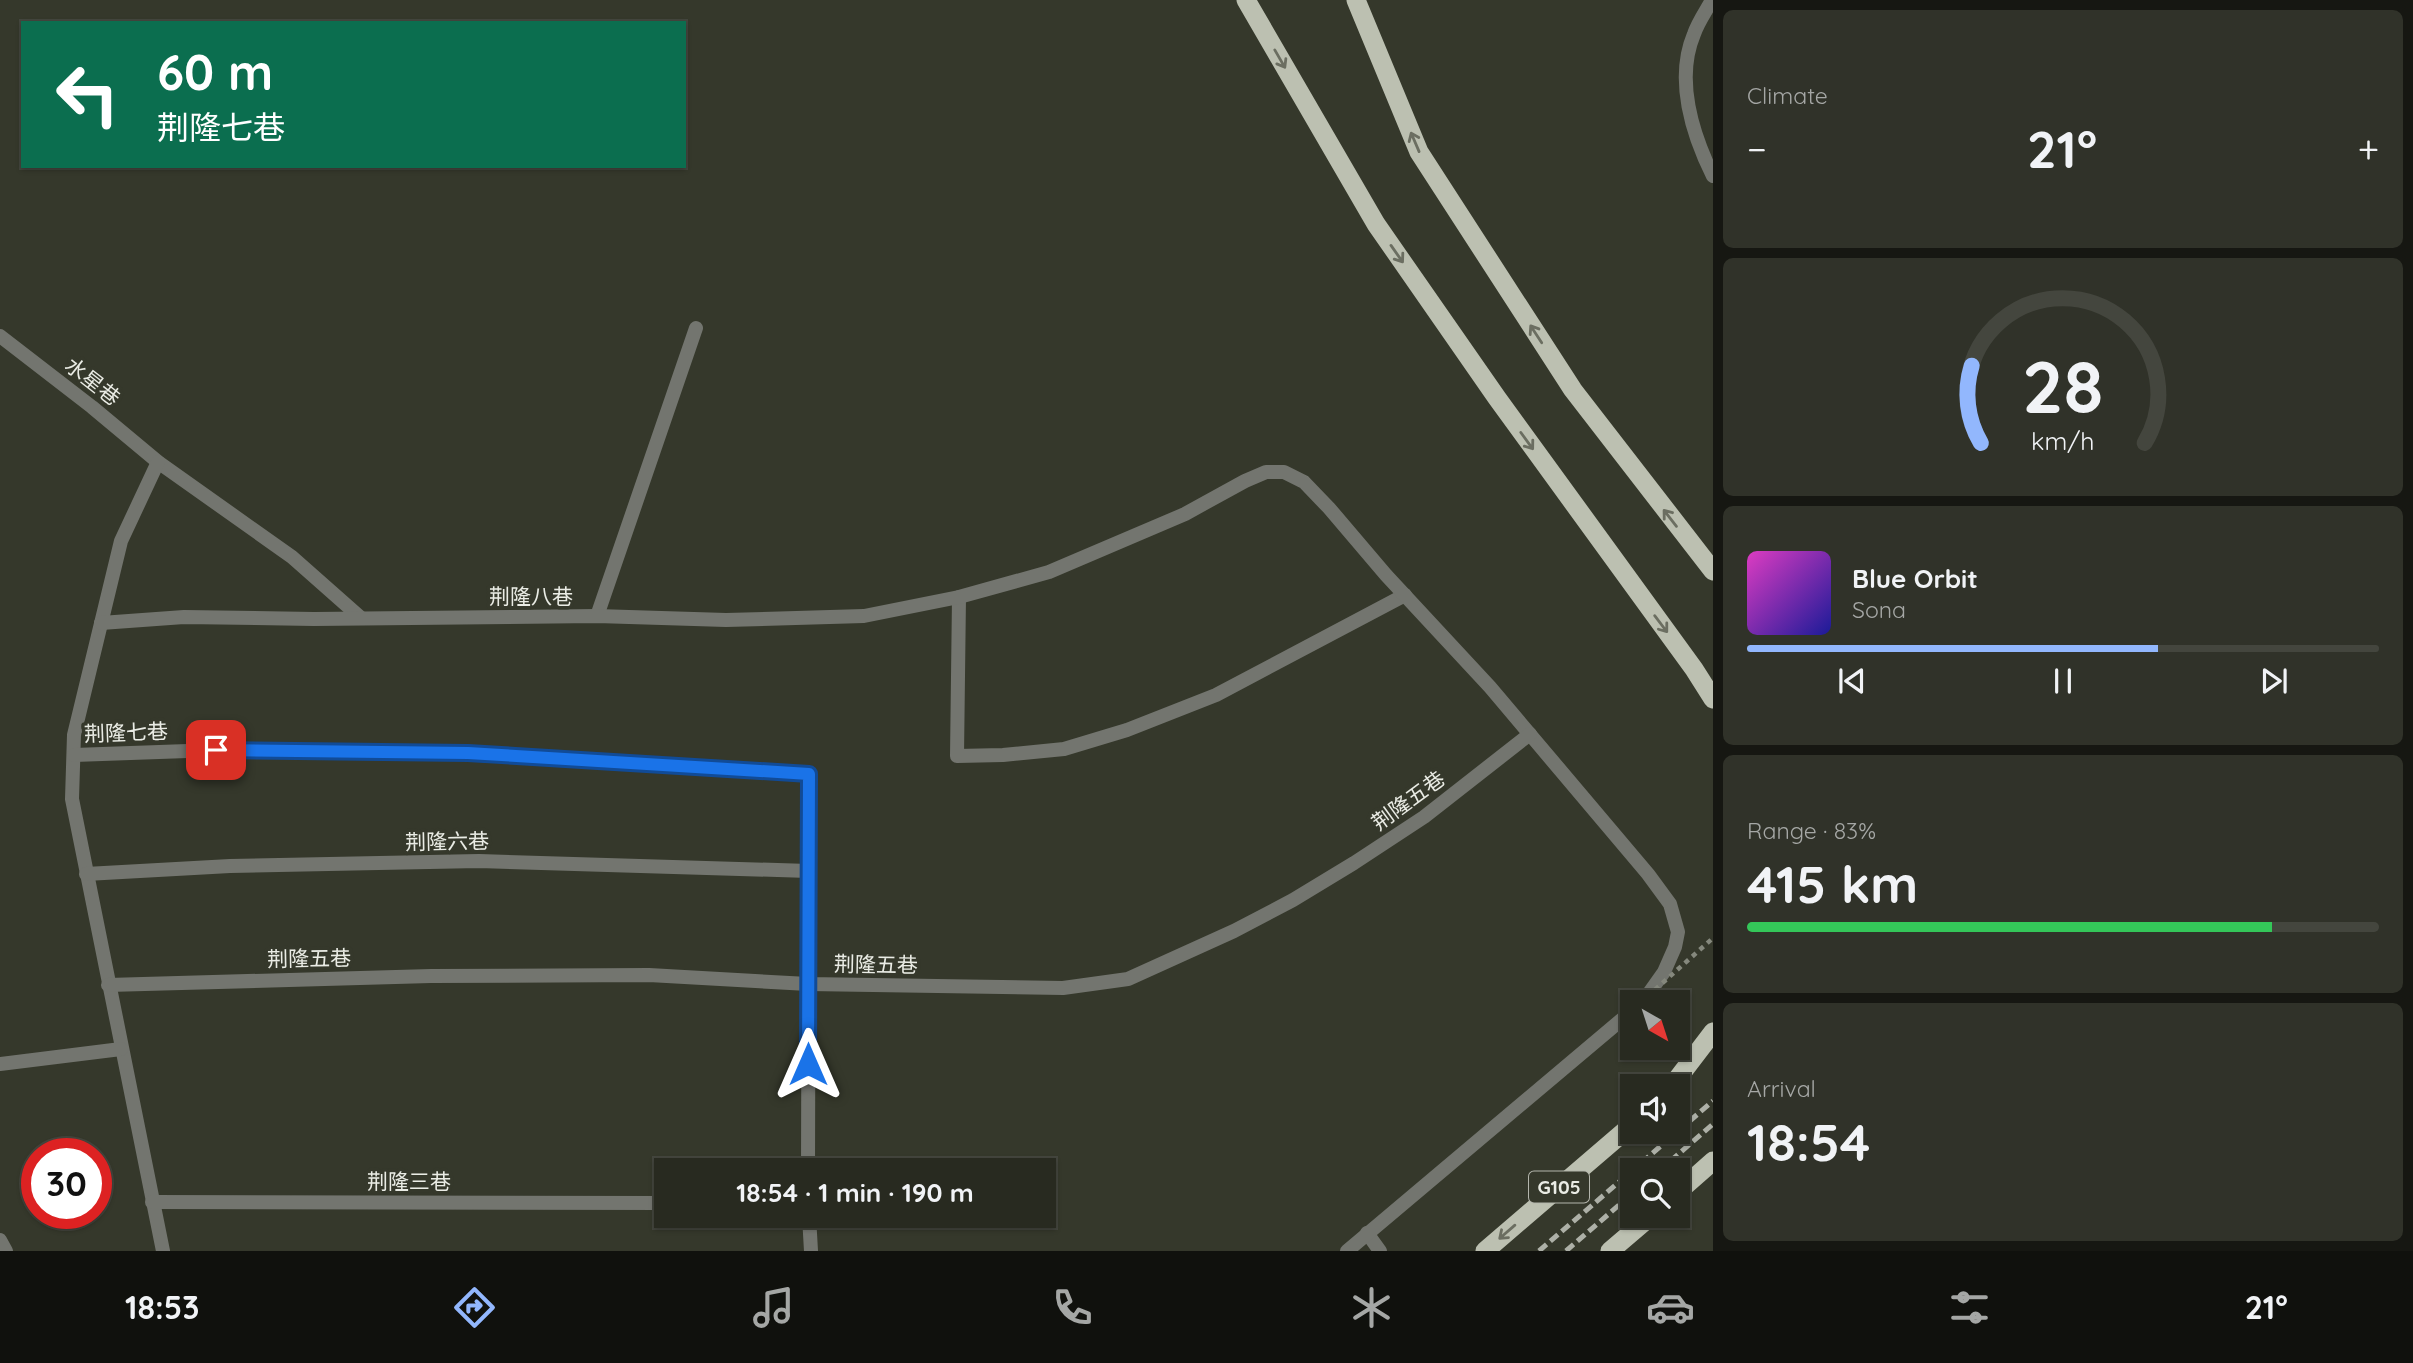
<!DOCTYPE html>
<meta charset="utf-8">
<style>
:root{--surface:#282a20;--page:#303229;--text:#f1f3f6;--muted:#a5a7a5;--line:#44463e;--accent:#92b7fd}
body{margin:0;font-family:Quicksand,"Noto Sans SC",sans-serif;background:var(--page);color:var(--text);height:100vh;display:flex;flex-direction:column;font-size:26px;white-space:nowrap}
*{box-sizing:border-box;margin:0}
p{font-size:23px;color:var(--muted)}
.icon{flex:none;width:38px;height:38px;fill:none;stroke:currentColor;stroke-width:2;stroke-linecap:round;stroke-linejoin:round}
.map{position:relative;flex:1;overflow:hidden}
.details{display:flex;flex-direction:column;gap:10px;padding:10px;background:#161712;width:700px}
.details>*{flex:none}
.hud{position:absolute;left:21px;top:21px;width:665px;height:147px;border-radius:0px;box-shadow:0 2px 5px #0004,0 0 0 2px var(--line);background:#0b6e4f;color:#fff;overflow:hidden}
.needle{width:46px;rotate:141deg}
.buttons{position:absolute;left:1620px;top:990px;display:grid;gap:14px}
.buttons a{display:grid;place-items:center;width:70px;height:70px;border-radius:0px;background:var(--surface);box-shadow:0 2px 5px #0004,0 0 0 2px var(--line);font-size:35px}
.speed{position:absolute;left:21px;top:1138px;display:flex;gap:14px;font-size:35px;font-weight:700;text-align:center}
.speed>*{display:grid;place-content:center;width:91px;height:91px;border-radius:50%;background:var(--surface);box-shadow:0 2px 5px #0004,0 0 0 2px var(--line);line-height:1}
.speed .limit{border:10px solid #d22;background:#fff;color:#111}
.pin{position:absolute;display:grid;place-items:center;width:60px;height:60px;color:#fff;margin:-30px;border-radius:14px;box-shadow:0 4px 10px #0006}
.me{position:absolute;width:77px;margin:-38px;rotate:0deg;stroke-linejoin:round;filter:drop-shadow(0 0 5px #0008)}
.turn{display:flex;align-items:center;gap:24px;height:147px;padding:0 21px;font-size:32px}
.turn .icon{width:91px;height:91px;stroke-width:2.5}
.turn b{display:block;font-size:49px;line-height:60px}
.big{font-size:52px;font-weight:700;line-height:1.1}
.details .widget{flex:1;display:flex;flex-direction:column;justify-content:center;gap:10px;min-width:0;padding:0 24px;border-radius:10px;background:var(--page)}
.details .dial{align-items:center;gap:0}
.dial svg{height:182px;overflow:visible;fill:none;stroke:var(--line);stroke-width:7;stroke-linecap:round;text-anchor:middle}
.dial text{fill:var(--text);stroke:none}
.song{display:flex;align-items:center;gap:21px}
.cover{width:84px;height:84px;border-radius:10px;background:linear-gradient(135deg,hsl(310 70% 55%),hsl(240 70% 35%))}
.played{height:7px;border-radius:4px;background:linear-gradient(90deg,var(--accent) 65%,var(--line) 65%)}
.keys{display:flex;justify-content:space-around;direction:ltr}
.heat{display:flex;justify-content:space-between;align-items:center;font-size:38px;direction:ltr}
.charge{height:10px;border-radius:5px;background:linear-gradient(90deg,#34c759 83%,var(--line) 0)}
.trip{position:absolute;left:654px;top:1158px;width:402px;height:70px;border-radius:0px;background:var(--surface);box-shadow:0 2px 5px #0004,0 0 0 2px var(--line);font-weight:700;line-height:70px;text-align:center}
.menu{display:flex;height:112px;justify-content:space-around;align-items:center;background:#10110d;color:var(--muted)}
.menu .icon{width:49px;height:49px}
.menu .current{color:var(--accent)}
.menu b{font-size:32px;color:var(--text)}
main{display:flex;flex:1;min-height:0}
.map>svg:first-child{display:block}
</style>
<main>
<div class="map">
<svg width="1713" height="1251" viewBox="0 0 1713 1251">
<rect width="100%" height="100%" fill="#35382b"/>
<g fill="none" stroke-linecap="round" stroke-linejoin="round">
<path stroke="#73756f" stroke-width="14" d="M1712,0C1706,11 1698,22 1694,34C1675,79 1692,134 1713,176"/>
<g stroke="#73756f" stroke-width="14">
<path d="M0,336L92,407L158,462L292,557L361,618"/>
<path d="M158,462L121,541L74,735L72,799L163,1251"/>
<path d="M959,597L957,756L1003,755L1064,749L1127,730L1216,695L1405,595"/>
<path d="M597,616L696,328"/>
<path d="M101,623L184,617L314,619L597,616L726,620L864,616L959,597L1049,572L1185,514L1245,481L1266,472H1284L1304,482L1329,508L1386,575L1490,687L1648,874L1670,904L1678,932L1675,947L1664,972L1642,1003"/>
<path d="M74,755L216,750L468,753L809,773L808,1171"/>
<path d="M86,874L230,866L479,861L809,871"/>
<path d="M108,985L431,976L649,975L808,984L1063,988L1128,979L1234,931L1293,900L1354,863L1424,817L1530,734"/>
<path d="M0,1064L121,1049"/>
<path d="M152,1202L667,1203"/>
<path d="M809,1216L811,1251"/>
<path d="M1367,1233L1380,1251"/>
<path d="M0,1240L6,1251"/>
<path d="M1347,1251L1633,1010"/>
</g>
<g stroke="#bcc0b1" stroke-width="19">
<path d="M1246,0L1376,224L1497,398L1694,669L1713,699"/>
<path d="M1356,0L1419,152L1573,390L1713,571"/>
<path d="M1669,1087L1678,1078L1713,1032"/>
<path d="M1678,1192L1713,1161"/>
<path d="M1485,1251L1633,1124"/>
<path d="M1610,1251L1651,1216"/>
</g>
<g stroke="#adb0a7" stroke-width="5" stroke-dasharray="10 5" stroke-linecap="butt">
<path d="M1678,1131L1713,1101"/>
<path d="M1659,1171L1713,1124"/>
<path d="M1539,1251L1677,1132"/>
<path d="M1566,1251L1633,1193"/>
</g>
<path stroke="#85887d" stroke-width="4.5" stroke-dasharray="5 5" stroke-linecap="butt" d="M1640,1003L1713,938"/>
</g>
<defs><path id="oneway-shaft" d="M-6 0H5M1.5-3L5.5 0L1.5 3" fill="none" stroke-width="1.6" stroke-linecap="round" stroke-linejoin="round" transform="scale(1.75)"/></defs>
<g stroke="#6b6e61">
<use href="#oneway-shaft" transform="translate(1280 59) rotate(60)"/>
<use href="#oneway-shaft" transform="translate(1415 142) rotate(-113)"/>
<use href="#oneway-shaft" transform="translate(1397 254) rotate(55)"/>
<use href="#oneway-shaft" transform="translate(1536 334) rotate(-123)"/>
<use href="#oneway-shaft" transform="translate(1527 441) rotate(54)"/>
<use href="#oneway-shaft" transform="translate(1670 518) rotate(-128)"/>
<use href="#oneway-shaft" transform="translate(1661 624) rotate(53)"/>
<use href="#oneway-shaft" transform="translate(1507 1232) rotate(139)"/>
</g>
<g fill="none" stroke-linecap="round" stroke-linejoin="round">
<defs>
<path id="route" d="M216,750L468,753L809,774L808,1064"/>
</defs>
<use href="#route" stroke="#114b97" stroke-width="18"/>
<use href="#route" stroke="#1a73e8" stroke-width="12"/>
</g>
<g text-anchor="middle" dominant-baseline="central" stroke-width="7" stroke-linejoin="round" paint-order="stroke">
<rect fill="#35382b" stroke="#b4b6ad" stroke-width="2" x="1529" y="1171.5" width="60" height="31" rx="5"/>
<g font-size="19" font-weight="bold" fill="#eaece5">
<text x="1559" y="1187">G105</text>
</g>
<g font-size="21" fill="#eaece5" stroke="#35382b">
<text transform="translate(93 381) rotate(38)">水星巷</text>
<text x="531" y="596">荆隆八巷</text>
<text transform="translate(126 732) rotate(-2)">荆隆七巷</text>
<text transform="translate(1408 800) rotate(-36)">荆隆五巷</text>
<text transform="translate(447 841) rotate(-1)">荆隆六巷</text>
<text transform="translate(309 958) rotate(-1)">荆隆五巷</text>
<text transform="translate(876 964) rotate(1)">荆隆五巷</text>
<text x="409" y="1181">荆隆三巷</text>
</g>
</g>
</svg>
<div class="buttons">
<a><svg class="needle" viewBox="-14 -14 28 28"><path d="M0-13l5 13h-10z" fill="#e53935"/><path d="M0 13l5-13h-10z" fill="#a5a7a5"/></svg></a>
<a><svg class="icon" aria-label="sound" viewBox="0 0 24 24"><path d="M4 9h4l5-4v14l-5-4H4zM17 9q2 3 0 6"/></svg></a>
<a><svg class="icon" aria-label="search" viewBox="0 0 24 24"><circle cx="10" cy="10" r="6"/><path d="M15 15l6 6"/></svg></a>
</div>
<div class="speed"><div class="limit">30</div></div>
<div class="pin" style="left:216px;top:750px;background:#d93025"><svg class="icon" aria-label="arrive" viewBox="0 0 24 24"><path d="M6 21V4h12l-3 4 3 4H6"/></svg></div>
<svg class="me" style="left:808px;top:1064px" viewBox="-20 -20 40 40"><path d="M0-17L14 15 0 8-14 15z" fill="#1a73e8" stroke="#fff" stroke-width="4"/></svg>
<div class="trip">18:54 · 1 min · 190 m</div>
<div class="hud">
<div class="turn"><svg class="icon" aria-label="left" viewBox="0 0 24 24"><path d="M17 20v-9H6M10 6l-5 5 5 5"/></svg><div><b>60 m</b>荆隆七巷</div></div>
</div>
</div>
<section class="details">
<div class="widget"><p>Climate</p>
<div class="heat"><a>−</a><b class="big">21°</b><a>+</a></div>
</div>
<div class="widget dial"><svg viewBox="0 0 100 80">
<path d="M14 69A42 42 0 1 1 86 69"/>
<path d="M14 69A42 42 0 0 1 10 35" stroke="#92b7fd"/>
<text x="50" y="56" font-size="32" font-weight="700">28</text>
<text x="50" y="72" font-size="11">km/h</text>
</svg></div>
<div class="widget">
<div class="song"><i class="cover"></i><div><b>Blue Orbit</b><p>Sona</p></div></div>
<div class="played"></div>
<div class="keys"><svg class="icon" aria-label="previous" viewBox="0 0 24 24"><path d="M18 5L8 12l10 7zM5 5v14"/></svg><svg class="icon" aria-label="pause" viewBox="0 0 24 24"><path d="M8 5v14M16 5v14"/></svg><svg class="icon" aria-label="next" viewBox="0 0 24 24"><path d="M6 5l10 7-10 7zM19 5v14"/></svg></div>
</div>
<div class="widget"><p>Range · 83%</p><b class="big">415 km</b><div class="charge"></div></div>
<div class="widget"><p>Arrival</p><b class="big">18:54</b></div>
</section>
</main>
<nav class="menu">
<b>18:53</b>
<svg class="icon current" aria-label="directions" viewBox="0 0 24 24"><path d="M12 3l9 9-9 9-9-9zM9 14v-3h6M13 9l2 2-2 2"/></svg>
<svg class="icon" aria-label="music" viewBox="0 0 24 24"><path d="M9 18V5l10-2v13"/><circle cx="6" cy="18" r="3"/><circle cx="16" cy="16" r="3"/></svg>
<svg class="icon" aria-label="phone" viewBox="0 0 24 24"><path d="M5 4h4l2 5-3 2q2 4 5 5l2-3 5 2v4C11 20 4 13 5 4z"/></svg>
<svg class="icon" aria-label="climate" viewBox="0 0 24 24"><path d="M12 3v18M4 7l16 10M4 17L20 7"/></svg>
<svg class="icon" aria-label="car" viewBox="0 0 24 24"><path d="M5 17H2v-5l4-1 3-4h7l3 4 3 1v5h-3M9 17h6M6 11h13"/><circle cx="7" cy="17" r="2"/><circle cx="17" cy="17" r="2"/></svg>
<svg class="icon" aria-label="filters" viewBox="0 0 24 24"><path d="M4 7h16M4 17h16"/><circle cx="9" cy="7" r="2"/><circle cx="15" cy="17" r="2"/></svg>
<b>21°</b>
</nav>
